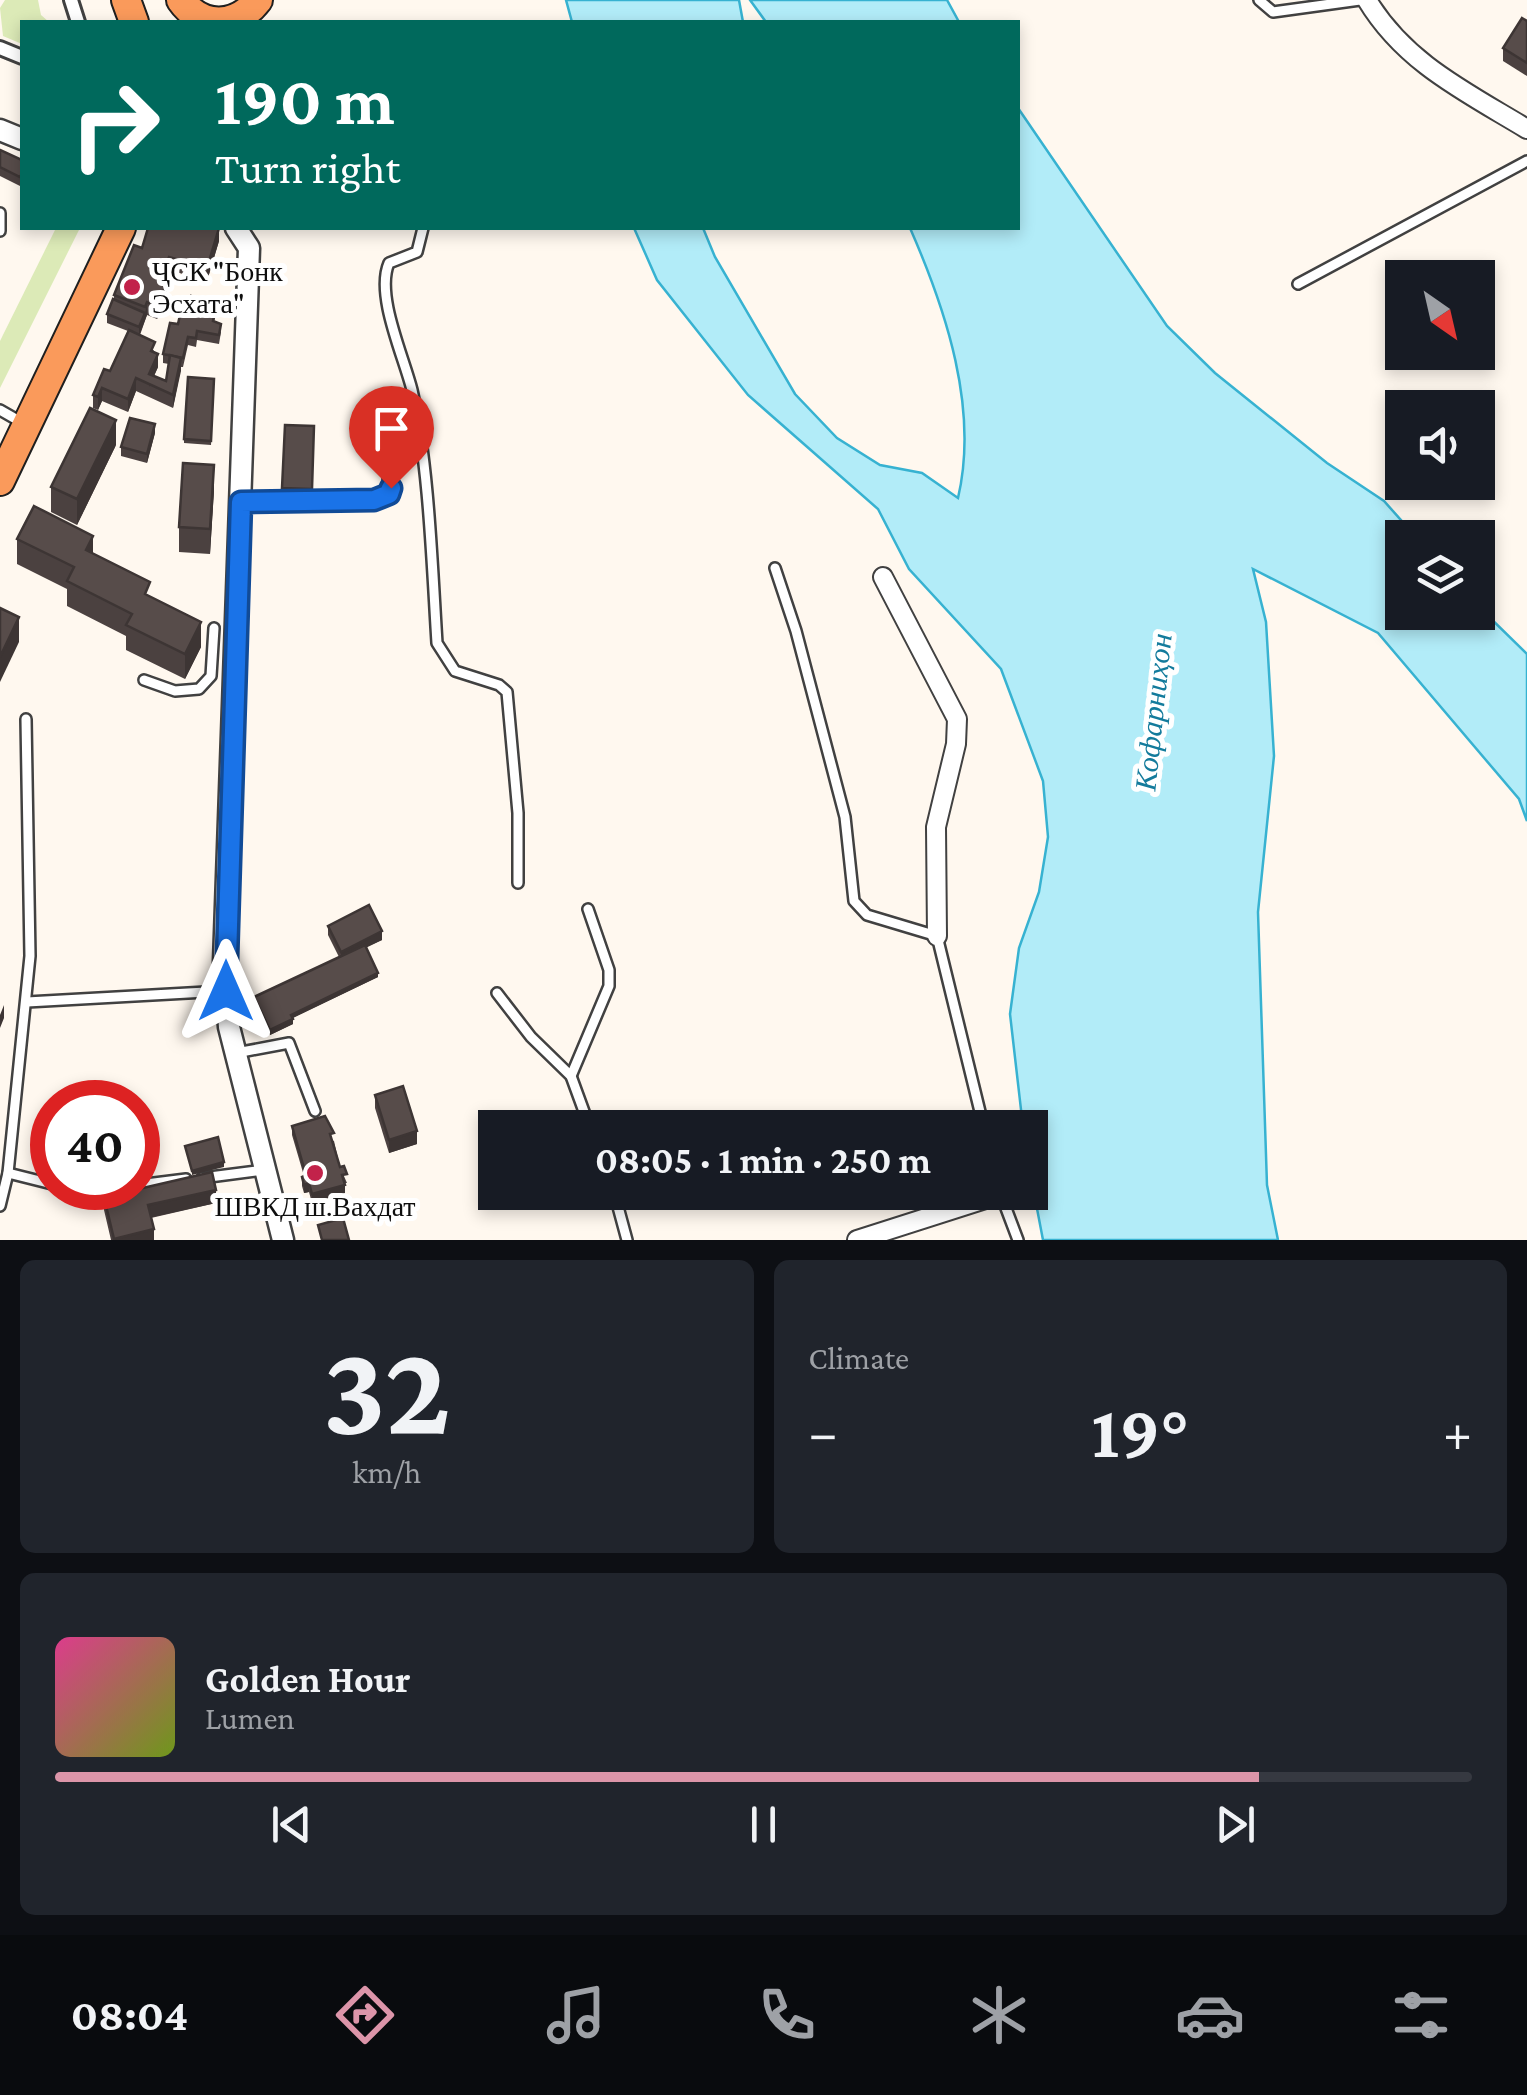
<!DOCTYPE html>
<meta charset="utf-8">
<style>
:root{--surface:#171b24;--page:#20242c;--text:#f1f3f6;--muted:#9ea1a6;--line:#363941;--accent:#dc95a9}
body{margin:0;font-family:"Crimson Pro",serif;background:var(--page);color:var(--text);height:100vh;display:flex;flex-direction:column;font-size:38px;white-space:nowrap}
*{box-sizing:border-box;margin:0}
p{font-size:32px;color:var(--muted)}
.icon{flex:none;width:55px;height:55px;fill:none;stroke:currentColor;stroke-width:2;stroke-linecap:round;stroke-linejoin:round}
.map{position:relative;height:1240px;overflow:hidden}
.details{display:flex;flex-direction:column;gap:20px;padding:20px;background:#0d0f14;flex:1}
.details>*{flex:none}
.hud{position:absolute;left:20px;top:20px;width:1000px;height:210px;border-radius:0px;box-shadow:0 5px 15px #0003;background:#00695c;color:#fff;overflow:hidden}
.needle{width:65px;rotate:146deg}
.fabs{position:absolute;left:1385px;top:260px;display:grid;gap:20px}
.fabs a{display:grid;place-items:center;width:110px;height:110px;border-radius:0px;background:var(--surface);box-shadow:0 5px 15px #0003;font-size:50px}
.speed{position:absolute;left:30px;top:1080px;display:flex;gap:20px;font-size:50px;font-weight:700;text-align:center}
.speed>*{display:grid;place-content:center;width:130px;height:130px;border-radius:50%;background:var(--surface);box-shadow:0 5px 15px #0003;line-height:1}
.speed .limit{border:15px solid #d22;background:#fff;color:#111}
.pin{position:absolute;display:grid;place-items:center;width:85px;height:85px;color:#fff;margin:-102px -42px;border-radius:50% 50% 50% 0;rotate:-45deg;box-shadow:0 0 10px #0007}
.pin .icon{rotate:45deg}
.me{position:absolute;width:110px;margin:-55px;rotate:0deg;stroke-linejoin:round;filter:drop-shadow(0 0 8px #0008)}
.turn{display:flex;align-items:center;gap:35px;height:210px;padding:0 30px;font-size:45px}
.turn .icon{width:130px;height:130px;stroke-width:2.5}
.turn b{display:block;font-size:70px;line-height:85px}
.big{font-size:75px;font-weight:700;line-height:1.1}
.details .card{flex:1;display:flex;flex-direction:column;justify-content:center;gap:15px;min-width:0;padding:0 35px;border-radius:15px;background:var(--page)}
.details .dial{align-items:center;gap:0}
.dial b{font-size:130px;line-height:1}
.song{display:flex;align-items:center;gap:30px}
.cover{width:120px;height:120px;border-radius:15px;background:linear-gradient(135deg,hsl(330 70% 55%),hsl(80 70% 35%))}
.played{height:10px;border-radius:5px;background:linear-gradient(90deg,var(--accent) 85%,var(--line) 85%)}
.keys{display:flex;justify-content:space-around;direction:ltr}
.heat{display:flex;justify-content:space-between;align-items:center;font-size:55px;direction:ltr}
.details .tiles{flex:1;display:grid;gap:20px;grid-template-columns:1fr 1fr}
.card:last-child{grid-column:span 2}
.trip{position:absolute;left:478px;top:1110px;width:570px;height:100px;border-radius:0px;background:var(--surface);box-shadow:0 5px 15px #0003;font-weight:700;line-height:100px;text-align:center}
.dock{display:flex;height:160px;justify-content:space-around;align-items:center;background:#090b0e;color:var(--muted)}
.dock .icon{width:70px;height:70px}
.dock .selected{color:var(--accent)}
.dock b{font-size:45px;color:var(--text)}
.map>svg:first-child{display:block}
</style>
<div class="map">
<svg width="1527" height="1240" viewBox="0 0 1527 1240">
<rect width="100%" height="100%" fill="#fff8ef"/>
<g fill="#dceab7">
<path d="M5,0H38L41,15L49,22H22V44L3,36L0,8Z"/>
<path d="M56,228H80L0,388V341Z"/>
</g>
<g fill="#b2ecf8" stroke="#37b2d1" stroke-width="2.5">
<path d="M566,0H739L743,22H572Z"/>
<path d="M750,0H947L959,22H766Z"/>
<path d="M1018,108L1167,326L1215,373L1327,463L1384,501L1416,537L1402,538V612H1478V606L1527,654V821L1519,799L1378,633L1253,569L1266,622L1274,756L1258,912L1267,1185L1278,1240H1043L1030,1172V1128L1023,1127L1010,1014L1019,948L1039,892L1048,837L1043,781L1001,669L909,569L878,509L748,395L657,280L634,228H703L715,257L795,394L837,438L880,465L922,473L958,498C979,409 946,310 910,228H1018Z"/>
</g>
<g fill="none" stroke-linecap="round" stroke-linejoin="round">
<defs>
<g id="service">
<path d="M1259,0L1273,12L1360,0"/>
<path d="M0,213V231"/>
<path d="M423,228L417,252L389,263C375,295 404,357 412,390C429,466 432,564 437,643L455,671L499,685L507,692L518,813V883"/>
<path d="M1298,284L1527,161"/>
<path d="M0,410L14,418"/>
<path d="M241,502L374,500L389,494L385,421"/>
<path d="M775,568L796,631L845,817L854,901L867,915L937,936L984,1128"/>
<path d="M144,680L175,691L199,689L211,676L214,628"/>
<path d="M497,993L531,1037L571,1076L590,1128"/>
<path d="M27,1002L224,991"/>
<path d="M236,1053L289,1043L315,1111"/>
<path d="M571,1076L609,986V970L588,909"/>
<path d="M8,1173L52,1184"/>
<path d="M202,1178L264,1170"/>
<path d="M138,1185L186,1179"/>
<path d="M101,1188H102"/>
<path d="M614,1192L627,1240"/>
<path d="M1001,1195L1018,1240"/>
<path d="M0,1206L8,1173L30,956L26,719"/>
</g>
<g id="pedestrian">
<path d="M71,0L78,22"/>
<path d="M0,48L22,57"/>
</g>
<g id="minor">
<path d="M1367,0C1405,63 1466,92 1527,129"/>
<path d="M883,577L957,719L956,744L936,827L937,936"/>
<path d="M857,1240L1001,1194"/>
</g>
<g id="tertiary">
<path d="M0,130L22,139"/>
<path d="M236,228L249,248L224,962L229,1027L283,1240"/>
</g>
<g id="trunk">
<path d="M126,0L134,22"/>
<path d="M181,0C201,29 237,28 258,0"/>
<path d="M0,481L121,228"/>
</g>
</defs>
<use href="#service" stroke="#414141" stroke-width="14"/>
<use href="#pedestrian" stroke="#414141" stroke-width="18"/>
<use href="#minor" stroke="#414141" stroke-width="22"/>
<use href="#tertiary" stroke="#414141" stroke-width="25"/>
<use href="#trunk" stroke="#1f1f1f" stroke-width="32"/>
<use href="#service" stroke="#fff" stroke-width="9"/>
<use href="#pedestrian" stroke="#fff" stroke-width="12"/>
<use href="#minor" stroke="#fff" stroke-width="18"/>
<use href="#tertiary" stroke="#fff" stroke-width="20"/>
<use href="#trunk" stroke="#fa9a5b" stroke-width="28"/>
</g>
<g fill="#4b4140">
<path d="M1527,21V76L1503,61V48Z"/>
<path d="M0,150L22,160L20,186L0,176Z"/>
<path d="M219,241L207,281L169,270L165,281L167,295L157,319L147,315L140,335L155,352L158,367L154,376L166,381L169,364L163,363V354L178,324L186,316L217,311L214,322L221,332L219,344L197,340L196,347L188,345L183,367H181L173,408L136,391L128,412L102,401L98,410L93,408V395L110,371L128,331L107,323V314L114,300V295L142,248Z"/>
<path d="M214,379L211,445L184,443V439Z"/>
<path d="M285,425L314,426L312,493L282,492Z"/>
<path d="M155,433L147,463L121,456V447Z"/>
<path d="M116,445L77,525L51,512V487Z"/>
<path d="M214,490L210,554L179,552V527Z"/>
<path d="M17,539L93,554L150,597L201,647L185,679L126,650V636L67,606V589L17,564Z"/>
<path d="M328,926L382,940L366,947L378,977L292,1018L293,1024L270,1035L254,1001V997L339,957L328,935Z"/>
<path d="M375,1095L417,1144L389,1153L375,1108Z"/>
<path d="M292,1126L334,1141L340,1167L347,1183H345V1193L312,1203L309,1192L304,1193L302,1186V1177L304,1176L292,1135Z"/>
<path d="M104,1197L216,1203L151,1218L154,1240H111L104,1210Z"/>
</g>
<g fill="#3d3534">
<path d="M219,228V241L207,281V268Z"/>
<path d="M169,257V270L160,292V279Z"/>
<path d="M167,282V295L157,319V306Z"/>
<path d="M147,302V315L139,336V327L145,314Z"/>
<path d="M158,354V367L149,387V374Z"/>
<path d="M181,358V371L173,408V395Z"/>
<path d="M136,378V391L128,412V399Z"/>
<path d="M102,388V401L98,410V397Z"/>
<path d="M116,420V445L77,525V499Z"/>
<path d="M155,424V433L147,463V454Z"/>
<path d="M214,465V490L210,554V529Z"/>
<path d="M93,536V561L86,550Z"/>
<path d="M19,617V642L0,682V657Z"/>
<path d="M201,622V647L185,679V654Z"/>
<path d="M382,931V940L341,960V952Z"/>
<path d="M378,973V977L291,1019V1015Z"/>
<path d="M4,1005V1018L0,1028V1015Z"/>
<path d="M293,1019V1024L270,1035V1030Z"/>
<path d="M417,1131V1144L389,1153V1140Z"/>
<path d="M224,1162V1167L192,1175V1171Z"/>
<path d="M309,1183V1192L304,1193V1185Z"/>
<path d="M345,1185V1193L312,1203V1194Z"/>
<path d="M216,1190V1203L148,1218V1205Z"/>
<path d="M154,1229V1240H114V1239Z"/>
</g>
<g fill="#574c4a" stroke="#3d3534" stroke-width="2.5">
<path d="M1522,18L1527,21V63L1503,48Z"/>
<path d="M0,150L22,160V173L20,177L0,167Z"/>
<path d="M148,228H219L207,268L169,257L160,279L167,282L157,306L147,302L145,307L114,295L134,245L142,248Z"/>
<path d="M191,296L217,302L213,321L221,324L219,335L197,331L196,338L188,337L183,358L163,354L170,323L178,324L180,315L186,316Z"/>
<path d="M113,299L145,313L139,327L107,314Z"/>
<path d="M129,330L155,342L151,351L158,354L149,374L166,381L170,355L181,358L173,395L136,378L128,399L102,388L98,397L93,395L104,369L110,371Z"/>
<path d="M188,377L214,379L211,441L184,439Z"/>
<path d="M90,408L116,420L77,499L51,487Z"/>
<path d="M130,418L155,424L147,454L121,447Z"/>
<path d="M285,425L314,426L312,489L282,488Z"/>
<path d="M183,463L214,465L210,529L179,527Z"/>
<path d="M34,506L93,536L86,550L150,582L145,594L201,622L185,654L126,625L132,614L67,581L74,567L17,539Z"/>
<path d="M0,608L19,617L0,657Z"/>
<path d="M369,905L382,931L341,952L328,926Z"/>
<path d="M365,945L378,973L291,1015L293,1019L270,1030L254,997Z"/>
<path d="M403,1086L417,1131L389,1140L375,1095Z"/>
<path d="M325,1116L334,1133L330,1134L340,1167L344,1166L347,1174L342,1175L345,1185L312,1194L309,1183L304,1185L302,1177L306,1175L292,1126Z"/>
<path d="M218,1137L224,1162L192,1171L185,1146Z"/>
<path d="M212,1172L216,1190L148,1205L154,1229L114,1239L104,1197Z"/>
<path d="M343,1218L349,1240H322L318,1225Z"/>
</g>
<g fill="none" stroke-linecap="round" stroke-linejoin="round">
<defs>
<path id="route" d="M226,991L241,502L374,500L389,494L391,488"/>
</defs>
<use href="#route" stroke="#114b97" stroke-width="25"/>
<use href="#route" stroke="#1a73e8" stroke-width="18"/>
</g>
<g fill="#c2224a" stroke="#fff" stroke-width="4">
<circle cx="132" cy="287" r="10"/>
<circle cx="315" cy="1173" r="10"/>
</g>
<g text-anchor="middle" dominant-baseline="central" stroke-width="10" stroke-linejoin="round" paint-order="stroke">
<g font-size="28" fill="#0e0e0e" stroke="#fff" text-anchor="start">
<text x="152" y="271">ҶСК "Бонк<tspan x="152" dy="32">Эсхата"</tspan></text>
<text x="315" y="1206" text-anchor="middle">ШВКД ш.Вахдат</text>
</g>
<g font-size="30" font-style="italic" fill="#137b9c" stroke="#fff">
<text transform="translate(1153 712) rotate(-84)">Кофарниҳон</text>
</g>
</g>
</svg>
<div class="fabs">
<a><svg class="needle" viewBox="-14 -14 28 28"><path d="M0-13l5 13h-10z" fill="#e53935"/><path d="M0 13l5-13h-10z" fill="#9ea1a6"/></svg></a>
<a><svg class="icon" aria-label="sound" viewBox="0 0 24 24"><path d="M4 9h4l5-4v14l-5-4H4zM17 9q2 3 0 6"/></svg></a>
<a><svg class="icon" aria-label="layers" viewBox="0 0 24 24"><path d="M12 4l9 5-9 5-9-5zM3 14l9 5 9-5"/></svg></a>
</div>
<div class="speed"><div class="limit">40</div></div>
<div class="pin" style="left:391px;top:488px;background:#d93025"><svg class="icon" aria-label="arrive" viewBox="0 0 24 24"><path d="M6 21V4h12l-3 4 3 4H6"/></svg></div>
<svg class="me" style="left:226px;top:991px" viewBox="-20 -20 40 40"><path d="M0-17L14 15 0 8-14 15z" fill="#1a73e8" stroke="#fff" stroke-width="4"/></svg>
<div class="trip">08:05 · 1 min · 250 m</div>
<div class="hud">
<div class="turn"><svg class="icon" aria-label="right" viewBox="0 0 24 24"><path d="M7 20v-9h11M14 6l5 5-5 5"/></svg><div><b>190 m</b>Turn right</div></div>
</div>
</div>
<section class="details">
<div class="tiles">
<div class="card dial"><b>32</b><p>km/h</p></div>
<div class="card"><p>Climate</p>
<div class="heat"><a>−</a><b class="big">19°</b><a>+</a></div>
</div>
<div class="card">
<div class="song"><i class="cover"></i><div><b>Golden Hour</b><p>Lumen</p></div></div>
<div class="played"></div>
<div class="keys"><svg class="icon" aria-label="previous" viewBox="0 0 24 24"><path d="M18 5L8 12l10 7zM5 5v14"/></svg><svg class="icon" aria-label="pause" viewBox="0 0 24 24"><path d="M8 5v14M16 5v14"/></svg><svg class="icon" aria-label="next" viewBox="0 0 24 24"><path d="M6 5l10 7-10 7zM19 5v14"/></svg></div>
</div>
</div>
</section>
<nav class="dock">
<b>08:04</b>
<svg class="icon selected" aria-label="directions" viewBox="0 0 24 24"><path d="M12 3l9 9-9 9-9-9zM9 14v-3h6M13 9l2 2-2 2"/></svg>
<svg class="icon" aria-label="music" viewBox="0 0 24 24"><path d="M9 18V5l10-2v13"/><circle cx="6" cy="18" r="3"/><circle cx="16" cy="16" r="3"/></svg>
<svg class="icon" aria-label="phone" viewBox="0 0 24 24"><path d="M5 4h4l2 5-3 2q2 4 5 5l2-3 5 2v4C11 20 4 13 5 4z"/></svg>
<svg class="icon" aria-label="climate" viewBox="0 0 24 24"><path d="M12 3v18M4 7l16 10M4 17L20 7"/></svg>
<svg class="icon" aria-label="car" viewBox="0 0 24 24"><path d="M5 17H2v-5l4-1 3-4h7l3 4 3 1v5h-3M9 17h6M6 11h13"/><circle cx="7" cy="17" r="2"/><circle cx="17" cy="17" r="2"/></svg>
<svg class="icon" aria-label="filters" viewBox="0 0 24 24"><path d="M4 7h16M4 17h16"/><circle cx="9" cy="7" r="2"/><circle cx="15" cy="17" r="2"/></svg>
</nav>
